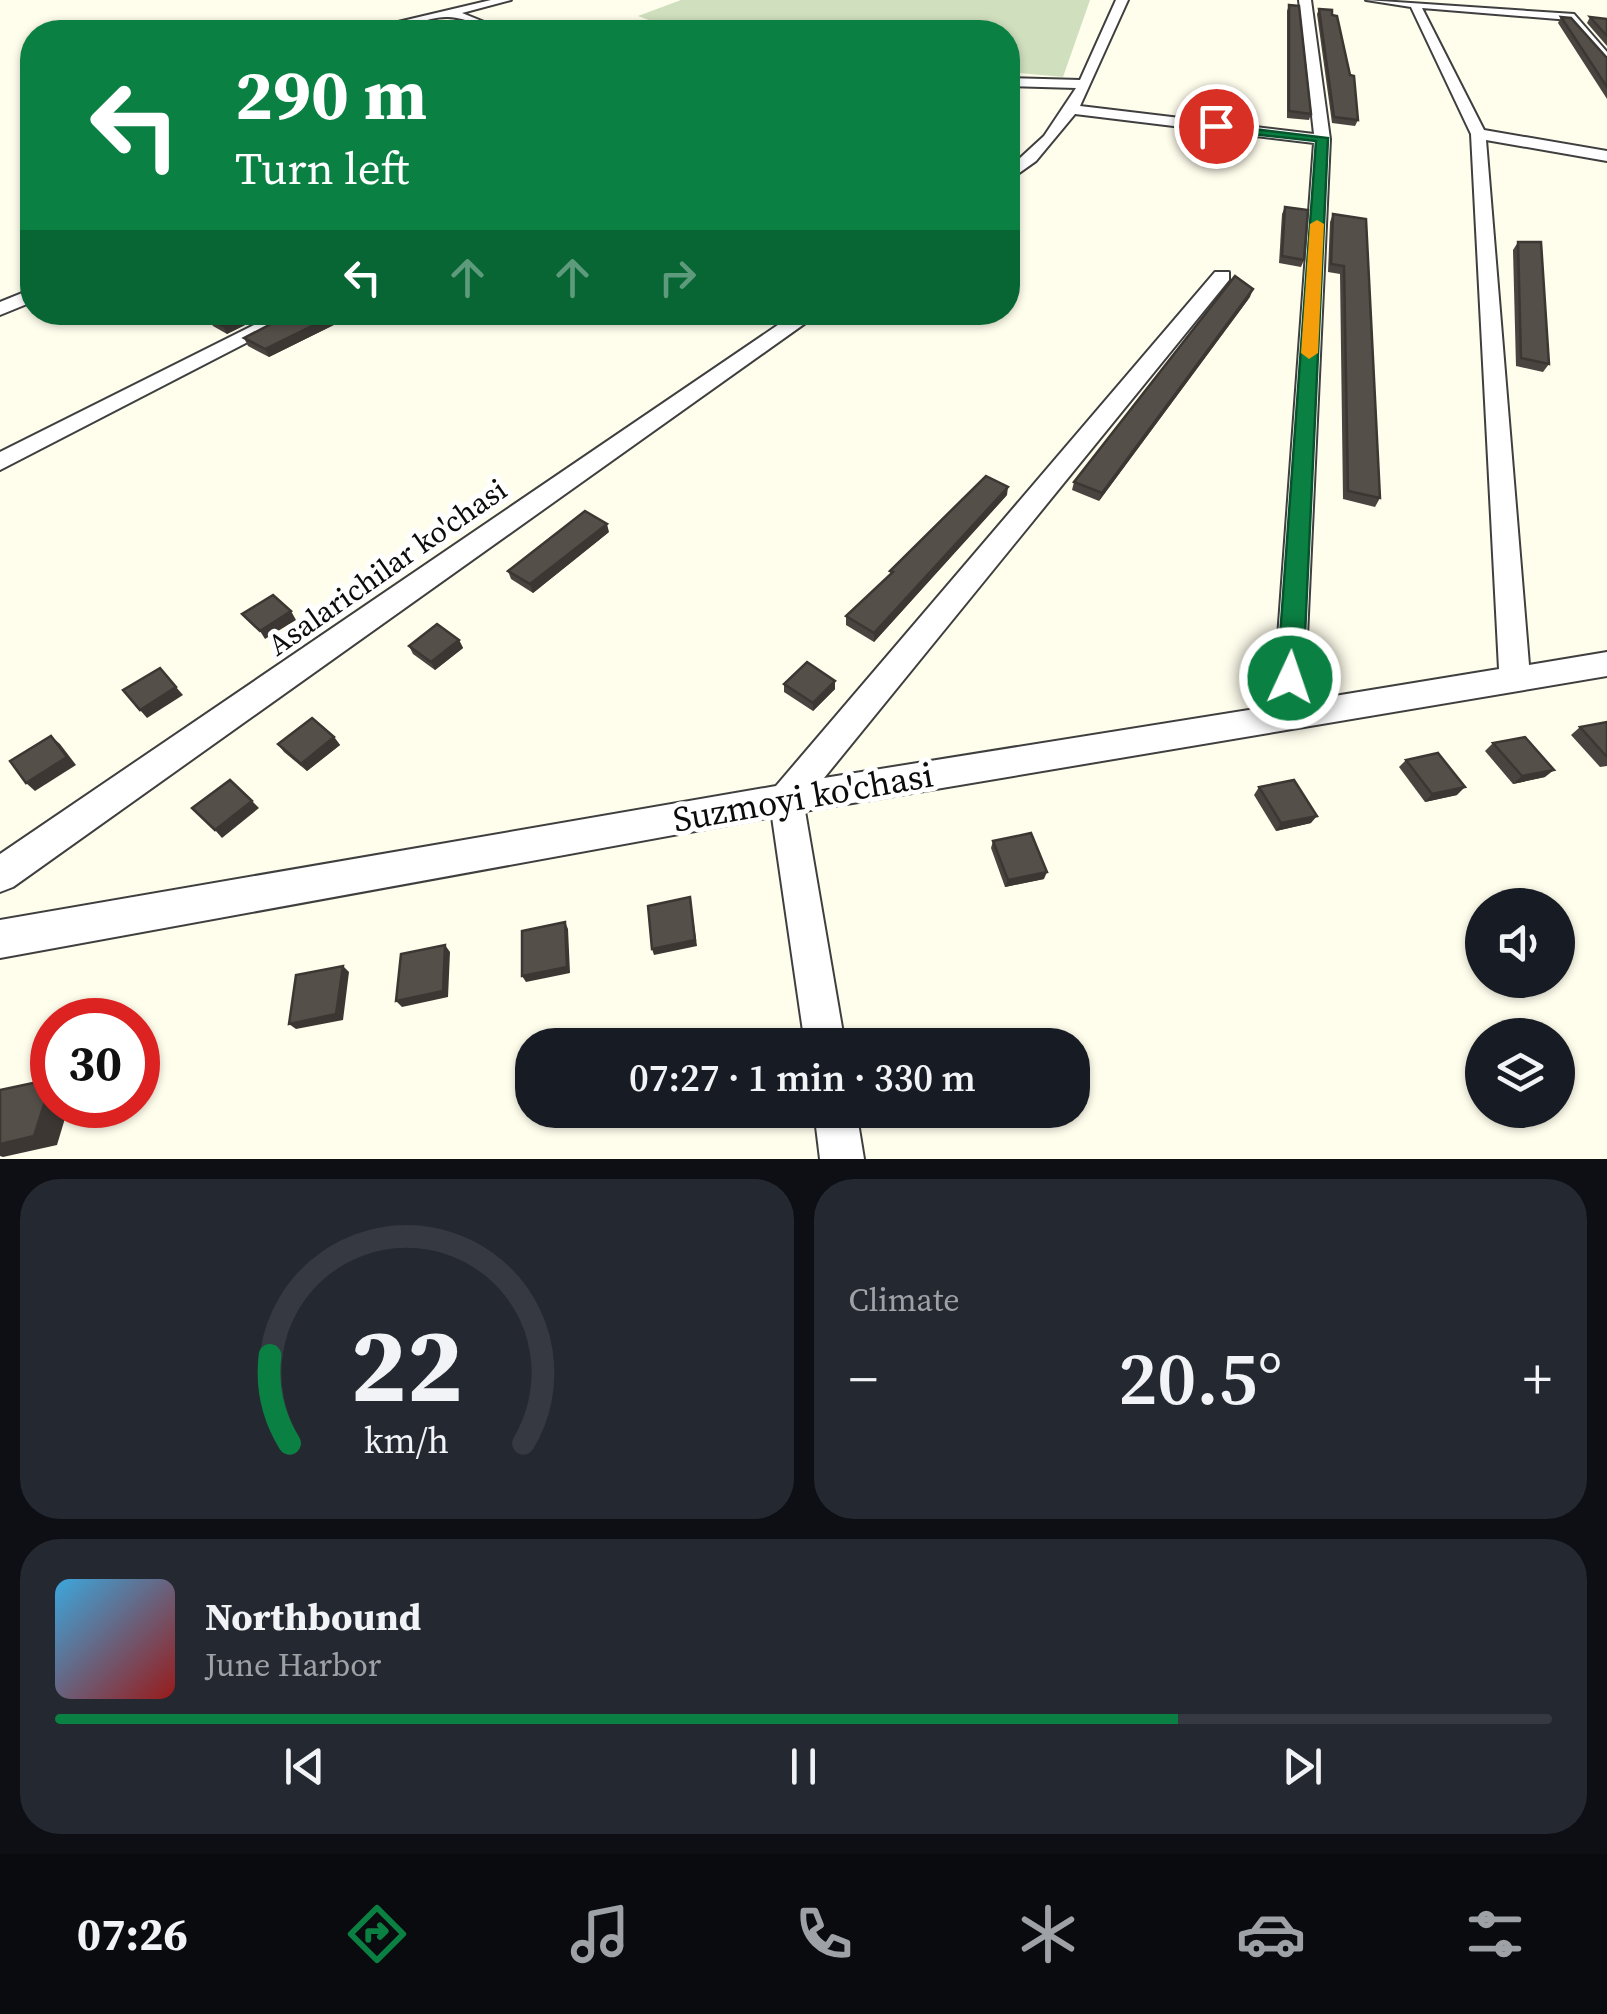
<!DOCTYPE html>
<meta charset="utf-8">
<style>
:root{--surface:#171b24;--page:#242831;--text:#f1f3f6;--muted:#9ea1a6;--line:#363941;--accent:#0b8043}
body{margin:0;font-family:"Source Serif 4",serif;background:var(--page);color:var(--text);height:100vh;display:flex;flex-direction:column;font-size:38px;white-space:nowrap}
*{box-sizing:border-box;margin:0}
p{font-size:32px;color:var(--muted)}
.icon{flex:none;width:55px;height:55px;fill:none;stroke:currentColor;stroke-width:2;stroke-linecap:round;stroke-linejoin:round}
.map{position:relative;height:1159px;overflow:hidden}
.sheet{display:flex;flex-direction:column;gap:20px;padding:20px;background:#0d0f14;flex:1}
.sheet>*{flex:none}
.banner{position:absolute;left:20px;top:20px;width:1000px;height:305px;border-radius:40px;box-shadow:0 2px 8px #0004;background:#0b8043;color:#fff;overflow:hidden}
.controls{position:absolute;left:1465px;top:888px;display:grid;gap:20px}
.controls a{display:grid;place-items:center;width:110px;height:110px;border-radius:50%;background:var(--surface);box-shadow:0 2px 8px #0004;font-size:50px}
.speed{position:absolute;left:30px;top:998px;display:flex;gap:20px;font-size:50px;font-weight:700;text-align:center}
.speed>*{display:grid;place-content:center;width:130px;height:130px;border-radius:50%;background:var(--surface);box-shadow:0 2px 8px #0004;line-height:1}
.speed .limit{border:15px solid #d22;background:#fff;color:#111}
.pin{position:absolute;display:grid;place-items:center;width:85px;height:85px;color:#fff;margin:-42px;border:5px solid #fff;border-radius:50%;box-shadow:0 2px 10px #0007}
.me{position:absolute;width:110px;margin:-55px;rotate:3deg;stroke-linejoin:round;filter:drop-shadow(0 0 8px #0008)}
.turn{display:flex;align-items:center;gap:35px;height:210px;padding:0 50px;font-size:45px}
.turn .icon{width:130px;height:130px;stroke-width:2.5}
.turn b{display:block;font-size:70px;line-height:85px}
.lanes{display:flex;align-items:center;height:95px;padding:0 50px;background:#0003;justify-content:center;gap:50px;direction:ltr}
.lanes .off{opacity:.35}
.big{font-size:75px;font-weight:600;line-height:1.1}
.sheet .tile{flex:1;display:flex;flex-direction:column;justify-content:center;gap:15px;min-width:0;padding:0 35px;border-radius:40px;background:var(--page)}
.sheet .dial{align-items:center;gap:0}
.dial svg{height:260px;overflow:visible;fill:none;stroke:var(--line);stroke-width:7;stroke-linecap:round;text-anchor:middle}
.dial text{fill:var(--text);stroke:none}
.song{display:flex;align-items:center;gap:30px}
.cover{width:120px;height:120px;border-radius:15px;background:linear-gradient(135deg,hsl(200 70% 55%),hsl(0 70% 35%))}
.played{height:10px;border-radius:5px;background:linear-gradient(90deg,var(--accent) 75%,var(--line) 75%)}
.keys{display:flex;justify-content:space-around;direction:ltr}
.heat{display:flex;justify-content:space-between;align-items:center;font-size:55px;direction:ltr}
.sheet .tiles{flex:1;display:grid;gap:20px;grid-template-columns:1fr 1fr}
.tile:last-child{grid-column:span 2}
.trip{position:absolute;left:515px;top:1028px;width:575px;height:100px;border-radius:40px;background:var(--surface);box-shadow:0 2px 8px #0004;font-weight:600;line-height:100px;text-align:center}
.dock{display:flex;height:160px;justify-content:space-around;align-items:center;background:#090b0e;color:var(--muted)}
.dock .icon{width:70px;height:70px}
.dock .active{color:var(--accent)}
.dock b{font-size:45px;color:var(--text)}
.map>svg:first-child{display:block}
</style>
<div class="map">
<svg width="1607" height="1159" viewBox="0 0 1607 1159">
<rect width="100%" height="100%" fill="#fffdec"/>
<path fill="#d0dfbe" d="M681,0H1090L1063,77L1008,72V32H681L638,16Z"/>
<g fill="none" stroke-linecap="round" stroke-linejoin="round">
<defs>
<g id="minor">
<path d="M491,0H511L462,13L509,32C487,32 468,17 448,17C424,16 402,34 379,32L398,22Z"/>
<path d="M1116,0H1128L1080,106L1314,134L1299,0H1311L1330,139L1304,701L1499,669L1471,134L1411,7L1366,0L1574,14L1607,52V65L1570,20L1422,8L1484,130L1607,151V161L1486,140L1529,665L1607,652V676L805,811L845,1045H805L772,817L0,958V920L776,786L1215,272H1229V280L824,778L1273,706L1314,143L1075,114L1036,161L1008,181V169L1044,136L1076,88L1008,86V78L1080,80Z"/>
<path d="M32,289V302L0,315V302Z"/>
<path d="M280,312H306L0,470V452Z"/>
<path d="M797,312H821L13,887L0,892V854Z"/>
<path d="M814,1110H856L864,1159H820Z"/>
</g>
</defs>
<use href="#minor" stroke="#3f3f3f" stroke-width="4"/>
<use href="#minor" fill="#fff" fill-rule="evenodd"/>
</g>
<g fill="#49443f">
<path d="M1289,5L1311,114L1309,120L1287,118V11Z"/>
<path d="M1319,9L1332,15L1358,120L1355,126L1332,123L1317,14Z"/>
<path d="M1561,17L1607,58V99L1558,23Z"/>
<path d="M1590,17L1607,19V46L1587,23Z"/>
<path d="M1285,207L1304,260L1301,267L1279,263L1282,214Z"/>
<path d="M1333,214L1366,219L1380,498L1375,507L1343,499L1340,274L1328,272L1330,222Z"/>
<path d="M1518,242L1549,364L1543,372L1516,366L1513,250Z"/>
<path d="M1250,297L1099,501L1072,490L1074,482Z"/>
<path d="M220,312H271L227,334L213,326L208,318Z"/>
<path d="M294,312H360L269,357L248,346L244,338Z"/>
<path d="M1007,495L874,642L846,625V616L890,576V571Z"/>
<path d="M609,532L533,593L511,579L508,571Z"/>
<path d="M459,640L463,648L435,670L413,654L409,646Z"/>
<path d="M835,681V689L813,711L784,692V684Z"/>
<path d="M1607,722V766L1600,767L1571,735L1580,727Z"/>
<path d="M334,737L340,745L307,771L284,752L278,744Z"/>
<path d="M1493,743L1545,777L1513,784L1485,751Z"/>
<path d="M1406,760L1457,795L1425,802L1399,767Z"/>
<path d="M1259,787L1311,823L1276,831L1254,795Z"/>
<path d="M993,841L1044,879L1005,887L991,848Z"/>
</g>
<g fill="#3c3733">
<path d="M1253,289L1250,297L1099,501L1102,493Z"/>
<path d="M251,312H271L227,334L223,326Z"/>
<path d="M340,312H360L269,357L265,349Z"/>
<path d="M1008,487L1007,495L874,642V633Z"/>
<path d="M607,524L609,532L533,593L530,584Z"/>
<path d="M291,611L296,620L265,639L260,631Z"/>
<path d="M459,640L463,648L435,670L431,662Z"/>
<path d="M835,681V689L813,711V703Z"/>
<path d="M176,687L183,695L147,718L140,710Z"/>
<path d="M51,736L60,744L76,765L35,791L26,783Z"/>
<path d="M334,737L340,745L307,771L301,764Z"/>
<path d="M1554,770L1545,777L1513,784L1522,776Z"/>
<path d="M1465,787L1457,795L1425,802L1432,794Z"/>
<path d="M252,801L259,808L222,838L215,830Z"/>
<path d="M1317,816L1311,823L1276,831L1281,823Z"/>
<path d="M1047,872L1044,879L1005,887L1008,880Z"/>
<path d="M691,904L697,946L654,955L652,949Z"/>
<path d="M565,922L568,929L570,973L526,982L522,976Z"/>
<path d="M445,945L450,952L448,997L402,1007L396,1001Z"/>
<path d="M343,966L349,972L343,1020L296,1029L289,1024Z"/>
<path d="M52,1079V1105H69L57,1145L3,1157L0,1156V1144Z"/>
</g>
<g fill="#554f49" stroke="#3c3733" stroke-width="2.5">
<path d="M1289,5L1299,6L1311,114L1289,111Z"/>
<path d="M1319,9L1332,10V15L1337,16L1350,75L1354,76L1358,120L1334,117Z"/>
<path d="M1561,17L1571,18L1607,58V87Z"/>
<path d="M1590,17L1607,19V36Z"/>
<path d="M1285,207L1308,210L1304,260L1282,256Z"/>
<path d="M1333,214L1366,219L1380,498L1348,491L1344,266L1331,264Z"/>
<path d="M1518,242H1541L1549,364L1521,358Z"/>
<path d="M1235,276L1253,289L1102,493L1074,482Z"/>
<path d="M220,312H251L223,326L208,318Z"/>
<path d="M294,312H340L265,349L244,338Z"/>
<path d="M986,476L1008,487L874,633L846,616L893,572L890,571Z"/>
<path d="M585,511L607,524L530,584L508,571Z"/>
<path d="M273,595L291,611L260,631L242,614Z"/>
<path d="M437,624L459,640L431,662L409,646Z"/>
<path d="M807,662L835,681L813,703L784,684Z"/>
<path d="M160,668L176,687L140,710L123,690Z"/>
<path d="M312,718L334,737L301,764L278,744Z"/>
<path d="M1607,722V757L1580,727Z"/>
<path d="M51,736L67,757L26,783L10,761Z"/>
<path d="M1525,737L1554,770L1522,776L1493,743Z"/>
<path d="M1438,753L1465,787L1432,794L1406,760Z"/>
<path d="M230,780L252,801L215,830L192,808Z"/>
<path d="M1294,780L1317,816L1281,823L1259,787Z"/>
<path d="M1031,833L1047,872L1008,880L993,841Z"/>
<path d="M690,897L695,940L652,949L648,906Z"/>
<path d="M565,922L567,967L522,976V931Z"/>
<path d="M445,945L443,991L396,1001L401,954Z"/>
<path d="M343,966L336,1014L289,1024L296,975Z"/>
<path d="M52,1079L34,1136L0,1144V1090Z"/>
</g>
<path fill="#0b8043" stroke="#07532c" stroke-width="2.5" d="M1212,124L1328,138L1303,678L1299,685H1281L1277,678L1316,141L1216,130Z"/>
<path fill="#f59e0b" d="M1317,220L1324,224L1318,353L1309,359L1301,353L1310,224Z"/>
<g text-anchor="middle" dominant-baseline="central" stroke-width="10" stroke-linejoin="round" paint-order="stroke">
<g font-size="30" fill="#0c0c0c" stroke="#fff">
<text transform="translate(387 567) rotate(-35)">Asalarichilar ko'chasi</text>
</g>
<g font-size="35" fill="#0c0c0c" stroke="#fff">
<text transform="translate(803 797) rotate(-10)">Suzmoyi ko'chasi</text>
</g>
</g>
</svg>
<div class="controls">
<a><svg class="icon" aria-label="sound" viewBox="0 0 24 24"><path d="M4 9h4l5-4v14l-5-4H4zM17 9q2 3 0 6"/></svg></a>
<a><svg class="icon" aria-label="layers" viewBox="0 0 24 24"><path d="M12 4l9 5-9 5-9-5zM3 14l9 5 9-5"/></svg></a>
</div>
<div class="speed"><div class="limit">30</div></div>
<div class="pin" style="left:1216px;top:126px;background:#d93025"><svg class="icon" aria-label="arrive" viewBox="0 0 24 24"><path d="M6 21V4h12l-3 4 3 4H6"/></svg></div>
<svg class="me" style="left:1290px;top:678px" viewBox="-20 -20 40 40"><circle r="17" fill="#0b8043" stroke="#fff" stroke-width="3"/><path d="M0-11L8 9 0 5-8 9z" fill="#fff"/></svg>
<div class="trip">07:27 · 1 min · 330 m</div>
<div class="banner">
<div class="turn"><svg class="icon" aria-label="left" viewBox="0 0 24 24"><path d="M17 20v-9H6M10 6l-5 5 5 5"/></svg><div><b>290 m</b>Turn left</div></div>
<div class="lanes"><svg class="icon" aria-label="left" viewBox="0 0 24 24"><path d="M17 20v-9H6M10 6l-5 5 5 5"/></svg><svg class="icon off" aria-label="ahead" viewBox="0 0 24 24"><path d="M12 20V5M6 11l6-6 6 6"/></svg><svg class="icon off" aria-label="ahead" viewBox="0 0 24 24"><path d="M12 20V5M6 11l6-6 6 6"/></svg><svg class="icon off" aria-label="right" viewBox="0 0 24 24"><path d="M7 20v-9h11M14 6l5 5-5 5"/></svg></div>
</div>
</div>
<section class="sheet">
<div class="tiles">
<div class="tile dial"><svg viewBox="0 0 100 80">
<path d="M14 69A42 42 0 1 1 86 69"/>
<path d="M14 69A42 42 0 0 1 8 42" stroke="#0b8043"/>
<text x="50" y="56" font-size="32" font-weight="700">22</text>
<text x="50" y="72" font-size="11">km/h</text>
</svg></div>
<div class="tile"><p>Climate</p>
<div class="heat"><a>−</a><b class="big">20.5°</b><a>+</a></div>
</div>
<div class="tile">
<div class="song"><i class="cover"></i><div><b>Northbound</b><p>June Harbor</p></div></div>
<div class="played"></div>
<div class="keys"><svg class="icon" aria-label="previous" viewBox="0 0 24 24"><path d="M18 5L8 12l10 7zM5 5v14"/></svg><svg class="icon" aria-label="pause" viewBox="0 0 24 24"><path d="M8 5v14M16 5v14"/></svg><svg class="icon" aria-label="next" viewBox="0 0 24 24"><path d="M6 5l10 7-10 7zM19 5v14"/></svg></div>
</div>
</div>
</section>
<nav class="dock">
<b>07:26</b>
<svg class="icon active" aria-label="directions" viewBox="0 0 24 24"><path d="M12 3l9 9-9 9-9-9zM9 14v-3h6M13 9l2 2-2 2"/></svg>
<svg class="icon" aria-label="music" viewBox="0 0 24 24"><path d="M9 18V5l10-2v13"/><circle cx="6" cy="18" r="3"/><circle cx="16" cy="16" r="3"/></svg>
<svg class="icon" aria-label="phone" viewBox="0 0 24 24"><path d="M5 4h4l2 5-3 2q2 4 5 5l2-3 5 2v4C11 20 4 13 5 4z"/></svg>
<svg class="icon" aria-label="climate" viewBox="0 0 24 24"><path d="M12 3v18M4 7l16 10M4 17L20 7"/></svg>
<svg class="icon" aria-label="car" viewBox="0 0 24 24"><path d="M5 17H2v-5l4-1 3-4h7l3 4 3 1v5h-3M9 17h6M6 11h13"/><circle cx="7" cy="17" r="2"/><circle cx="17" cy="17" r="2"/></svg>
<svg class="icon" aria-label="filters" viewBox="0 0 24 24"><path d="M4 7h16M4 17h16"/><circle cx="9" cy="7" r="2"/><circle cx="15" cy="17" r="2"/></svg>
</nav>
